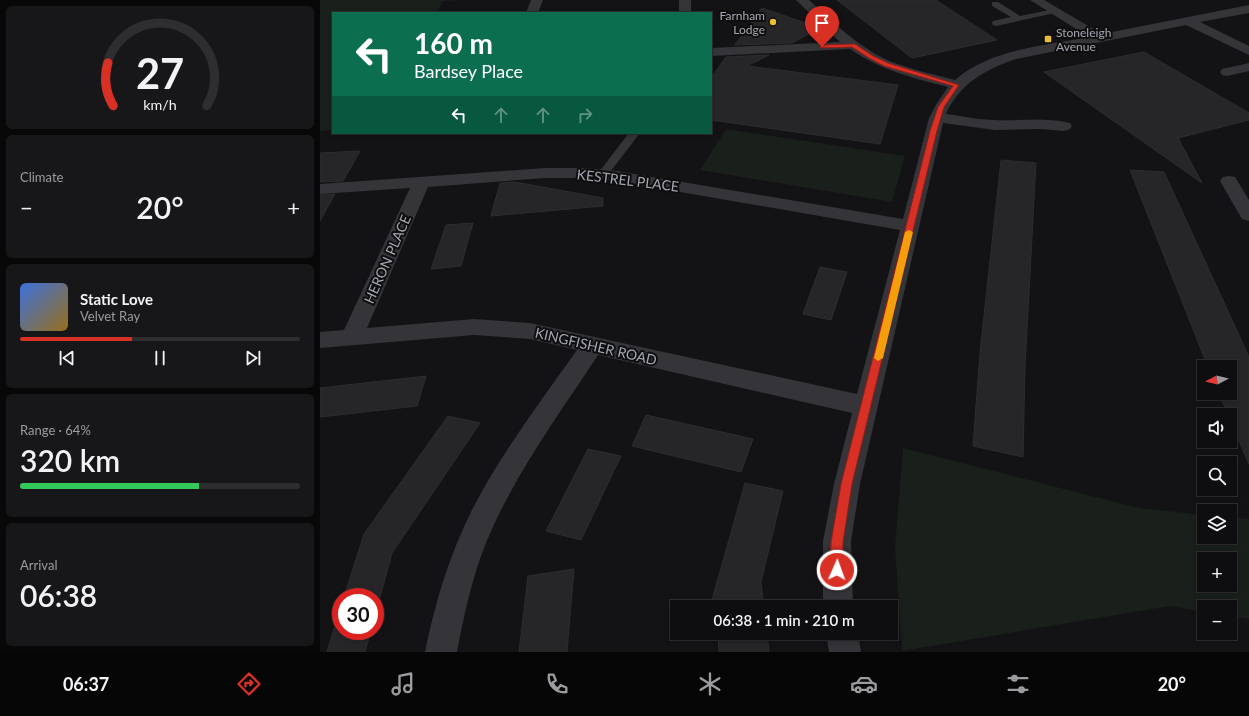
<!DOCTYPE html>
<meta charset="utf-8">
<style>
:root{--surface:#0e0e10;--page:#171719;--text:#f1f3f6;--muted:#9b9c9f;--line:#2e2e30;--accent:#d93025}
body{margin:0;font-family:Lato,sans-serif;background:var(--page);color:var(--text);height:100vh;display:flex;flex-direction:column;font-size:15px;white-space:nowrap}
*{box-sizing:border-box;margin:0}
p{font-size:13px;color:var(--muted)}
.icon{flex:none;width:22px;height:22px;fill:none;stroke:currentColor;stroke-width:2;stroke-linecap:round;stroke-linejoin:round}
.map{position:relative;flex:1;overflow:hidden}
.sheet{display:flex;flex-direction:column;gap:6px;padding:6px;background:#080809;width:320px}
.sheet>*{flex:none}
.banner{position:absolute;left:12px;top:12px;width:380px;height:122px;border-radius:0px;box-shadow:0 2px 6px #0003,0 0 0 1px var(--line);background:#0b6e4f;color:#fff;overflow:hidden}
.needle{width:26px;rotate:263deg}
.tools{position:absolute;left:877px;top:360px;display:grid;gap:8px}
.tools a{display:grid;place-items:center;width:40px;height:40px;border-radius:0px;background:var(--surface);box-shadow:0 2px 6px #0003,0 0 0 1px var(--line);font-size:20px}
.speed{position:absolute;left:12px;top:588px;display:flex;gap:8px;font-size:20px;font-weight:700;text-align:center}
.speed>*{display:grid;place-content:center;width:52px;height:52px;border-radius:50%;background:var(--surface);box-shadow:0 2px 6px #0003,0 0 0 1px var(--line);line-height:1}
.speed .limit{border:6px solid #d22;background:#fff;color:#111}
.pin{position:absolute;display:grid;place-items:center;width:34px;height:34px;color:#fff;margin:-41px -17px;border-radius:50% 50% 50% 0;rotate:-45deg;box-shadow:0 0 4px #0007}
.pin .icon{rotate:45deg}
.me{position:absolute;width:44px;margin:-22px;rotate:2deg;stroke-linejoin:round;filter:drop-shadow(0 0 3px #0008)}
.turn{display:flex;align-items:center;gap:14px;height:84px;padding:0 16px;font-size:18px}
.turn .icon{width:52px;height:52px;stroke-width:2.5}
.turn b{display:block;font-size:28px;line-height:34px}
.lanes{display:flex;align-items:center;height:38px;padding:0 16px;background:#0003;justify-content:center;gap:20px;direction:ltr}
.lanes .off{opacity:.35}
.big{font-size:30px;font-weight:600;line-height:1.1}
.sheet .widget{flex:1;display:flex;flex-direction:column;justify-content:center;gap:6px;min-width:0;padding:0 14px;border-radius:6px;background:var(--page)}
.sheet .dial{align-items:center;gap:0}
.dial svg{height:104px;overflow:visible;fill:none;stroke:var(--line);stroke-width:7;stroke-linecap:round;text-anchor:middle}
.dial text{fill:var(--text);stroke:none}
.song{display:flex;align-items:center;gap:12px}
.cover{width:48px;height:48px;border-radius:6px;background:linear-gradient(135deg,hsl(220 70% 55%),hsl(40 70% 35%))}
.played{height:4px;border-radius:2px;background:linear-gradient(90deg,var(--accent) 40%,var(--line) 40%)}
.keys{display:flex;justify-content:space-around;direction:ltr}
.heat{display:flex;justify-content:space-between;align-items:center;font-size:22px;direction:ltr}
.charge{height:6px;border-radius:3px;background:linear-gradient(90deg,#34c759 64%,var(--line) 0)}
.trip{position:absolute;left:350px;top:600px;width:228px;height:40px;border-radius:0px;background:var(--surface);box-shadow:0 2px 6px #0003,0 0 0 1px var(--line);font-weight:600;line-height:40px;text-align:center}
.tab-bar{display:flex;height:64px;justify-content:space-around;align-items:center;background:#060606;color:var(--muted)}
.tab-bar .icon{width:28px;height:28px}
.tab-bar .on{color:var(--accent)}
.tab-bar b{font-size:18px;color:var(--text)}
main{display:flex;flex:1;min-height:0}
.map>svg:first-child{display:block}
</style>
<main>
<section class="sheet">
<div class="widget dial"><svg viewBox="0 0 100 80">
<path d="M14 69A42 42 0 1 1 86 69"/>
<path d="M14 69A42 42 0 0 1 10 36" stroke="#d93025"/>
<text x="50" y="56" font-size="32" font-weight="700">27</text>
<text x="50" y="72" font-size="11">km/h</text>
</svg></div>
<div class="widget"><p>Climate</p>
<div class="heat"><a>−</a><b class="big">20°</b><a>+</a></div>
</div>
<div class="widget">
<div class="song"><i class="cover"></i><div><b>Static Love</b><p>Velvet Ray</p></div></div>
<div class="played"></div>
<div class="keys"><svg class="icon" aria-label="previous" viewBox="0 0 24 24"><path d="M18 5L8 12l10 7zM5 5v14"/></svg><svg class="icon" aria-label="pause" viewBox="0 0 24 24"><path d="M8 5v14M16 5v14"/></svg><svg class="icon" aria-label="next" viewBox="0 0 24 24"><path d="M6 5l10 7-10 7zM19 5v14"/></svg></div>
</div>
<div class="widget"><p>Range · 64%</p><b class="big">320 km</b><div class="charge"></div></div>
<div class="widget"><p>Arrival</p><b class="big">06:38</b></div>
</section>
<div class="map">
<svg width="929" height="652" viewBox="0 0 929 652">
<rect width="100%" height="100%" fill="#131315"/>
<g fill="#191f1b" fill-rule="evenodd">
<path d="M0,0H146L123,1L116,13H13V130L0,131Z"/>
<path d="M406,129L585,156L572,202L380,170Z"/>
<path d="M583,448L819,508L884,515V537H910V517L929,519V619L910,616V607H884V612L850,606L582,651L575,547ZM884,559H910V585H884Z"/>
</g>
<g fill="#262628" stroke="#2d2d30">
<path d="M517,0H616L677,40L592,58Z"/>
<path d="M442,8L500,28L472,43L415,45Z"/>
<path d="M824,52L929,113V120L858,138L882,183L724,72Z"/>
<path d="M449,55L427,66L578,85L560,144L391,120V78L406,57Z"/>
<path d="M40,151L23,181L0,182V153Z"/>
<path d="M681,160L716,163L705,366L703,457L653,446L660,353Z"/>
<path d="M810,170L844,172L929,357V464L910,420V415H908L899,393H910V367H888Z"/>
<path d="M195,182L283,198V206L171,216L180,183Z"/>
<path d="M15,194L0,221V195Z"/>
<path d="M153,223L141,266L111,269L126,225Z"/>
<path d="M500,267L527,272L511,320L483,314Z"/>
<path d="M106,376L97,406L0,417V388Z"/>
<path d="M326,415L433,439L421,472L312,446Z"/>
<path d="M128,416L160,423L72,553L55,615V597H24L44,534Z"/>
<path d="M268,449L301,456L261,540L226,531Z"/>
<path d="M425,483L463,491L441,582L444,607H390Z"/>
<path d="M254,569L247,652H199L208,576Z"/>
<path d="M21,606V631H51L45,652H7Z"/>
<path d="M398,633H447L449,652H399Z"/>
</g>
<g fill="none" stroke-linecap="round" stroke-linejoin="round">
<g fill="#343439" fill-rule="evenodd">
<path d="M672,2H678L700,16L735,9L739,11L735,13L676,26L673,25L672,23L673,21L691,17L672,6Z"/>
<path d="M309,133H320L287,176H279L277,174L279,172Z"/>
</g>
<g fill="#343439" fill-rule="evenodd">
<path d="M211,0H223L218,13H206Z"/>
<rect x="359" y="0" width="12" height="13"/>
<path d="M476,0H489C513,22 537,46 567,60C589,69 612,74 635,80C671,49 723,46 769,37L710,0H724L782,34L929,5V13L880,22L929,46V55L866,25L696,59C666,69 639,84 626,114C642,116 659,120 675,120C700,121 725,117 750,123L752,126L750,129L744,131L720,129L675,130L623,123L540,484L531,541L533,607H503V541L514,484L532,413L278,355C238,416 194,475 166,543C152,578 144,615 137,652H105C115,602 130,553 153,508C182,452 221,401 257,350L210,339L154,335L0,348V332L24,330L90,188L0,194V184L225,168H264L297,171L583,219L609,118L617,103L628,87C593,78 560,70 530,49L391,56V48L520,42ZM225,178H264L297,181L580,230L537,394L210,323L154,319L47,328L108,187Z"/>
<path d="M929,63V71L907,76L902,75L900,72L902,69Z"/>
<path d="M909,176L915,177L929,200V221L922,219L900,181L903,177Z"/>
<path d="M506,633H538L541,652H509Z"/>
</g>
</g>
<path fill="#d93025" stroke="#8d1f18" d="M535,44L553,56L568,63L639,85L624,107L617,131L532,484L523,542V570L521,574L517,576L512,574L510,570L511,542L521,484L610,131L618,107L633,86L564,66L549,58L532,47L502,48L499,47L502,45Z"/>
<path fill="#f59e0b" d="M589,230L593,232L563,358L558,361L554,358L585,232Z"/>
<g fill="#ebbd34" stroke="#0e0e0f" stroke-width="1.5">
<circle cx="453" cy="22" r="4"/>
<rect x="724" y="35" width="8" height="8" rx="2"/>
</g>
<g text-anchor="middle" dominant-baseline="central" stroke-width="4" stroke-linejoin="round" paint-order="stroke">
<g font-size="12" fill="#a5a8b4" stroke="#0e0e0f" text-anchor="end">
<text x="445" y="15">Farnham<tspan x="445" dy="14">Lodge</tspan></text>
<text x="736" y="32" text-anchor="start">Stoneleigh<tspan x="736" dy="14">Avenue</tspan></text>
</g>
<g font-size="14" fill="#a5a8b4" stroke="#0e0e0f">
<text transform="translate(308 180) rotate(7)">KESTREL PLACE</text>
<text transform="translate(67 259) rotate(-66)">HERON PLACE</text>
<text transform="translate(276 346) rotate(13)">KINGFISHER ROAD</text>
</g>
</g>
</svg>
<div class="tools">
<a><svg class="needle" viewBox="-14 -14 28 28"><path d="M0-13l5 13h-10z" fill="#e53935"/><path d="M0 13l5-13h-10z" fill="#9b9c9f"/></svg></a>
<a><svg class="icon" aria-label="sound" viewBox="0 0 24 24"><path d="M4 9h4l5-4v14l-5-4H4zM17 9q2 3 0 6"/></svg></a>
<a><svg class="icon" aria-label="search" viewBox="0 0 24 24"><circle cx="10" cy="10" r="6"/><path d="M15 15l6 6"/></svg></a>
<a><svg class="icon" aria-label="layers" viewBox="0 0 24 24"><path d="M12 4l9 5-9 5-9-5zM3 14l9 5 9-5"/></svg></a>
<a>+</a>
<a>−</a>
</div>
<div class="speed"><div class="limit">30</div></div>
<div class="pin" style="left:502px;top:47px;background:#d93025"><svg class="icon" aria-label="arrive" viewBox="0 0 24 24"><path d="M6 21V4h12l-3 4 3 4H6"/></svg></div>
<svg class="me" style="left:517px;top:570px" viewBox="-20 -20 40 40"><circle r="17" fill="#d93025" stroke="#fff" stroke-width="3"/><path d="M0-11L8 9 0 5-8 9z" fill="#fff"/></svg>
<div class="trip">06:38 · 1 min · 210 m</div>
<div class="banner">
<div class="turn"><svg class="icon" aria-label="left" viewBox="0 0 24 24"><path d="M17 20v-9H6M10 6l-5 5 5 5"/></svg><div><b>160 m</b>Bardsey Place</div></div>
<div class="lanes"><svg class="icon" aria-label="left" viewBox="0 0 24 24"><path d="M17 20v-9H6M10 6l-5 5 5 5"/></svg><svg class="icon off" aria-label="ahead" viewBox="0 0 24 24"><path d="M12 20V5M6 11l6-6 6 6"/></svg><svg class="icon off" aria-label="ahead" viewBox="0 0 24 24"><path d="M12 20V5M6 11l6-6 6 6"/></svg><svg class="icon off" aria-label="right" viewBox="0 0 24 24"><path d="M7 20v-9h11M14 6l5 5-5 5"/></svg></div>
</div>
</div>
</main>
<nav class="tab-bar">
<b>06:37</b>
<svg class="icon on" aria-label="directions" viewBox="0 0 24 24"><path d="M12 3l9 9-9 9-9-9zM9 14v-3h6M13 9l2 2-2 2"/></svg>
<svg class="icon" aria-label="music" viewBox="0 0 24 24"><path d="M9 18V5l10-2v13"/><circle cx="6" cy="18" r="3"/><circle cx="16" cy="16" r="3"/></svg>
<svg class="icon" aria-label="phone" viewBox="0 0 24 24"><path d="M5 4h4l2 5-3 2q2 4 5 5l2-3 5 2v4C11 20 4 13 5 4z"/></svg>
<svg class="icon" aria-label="climate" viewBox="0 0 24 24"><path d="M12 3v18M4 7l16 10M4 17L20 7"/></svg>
<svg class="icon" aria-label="car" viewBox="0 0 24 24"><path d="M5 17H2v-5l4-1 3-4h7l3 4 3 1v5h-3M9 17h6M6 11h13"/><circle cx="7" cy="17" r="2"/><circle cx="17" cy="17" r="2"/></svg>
<svg class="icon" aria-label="filters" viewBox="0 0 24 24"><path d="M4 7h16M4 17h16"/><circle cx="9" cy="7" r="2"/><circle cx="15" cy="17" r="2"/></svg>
<b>20°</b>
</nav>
